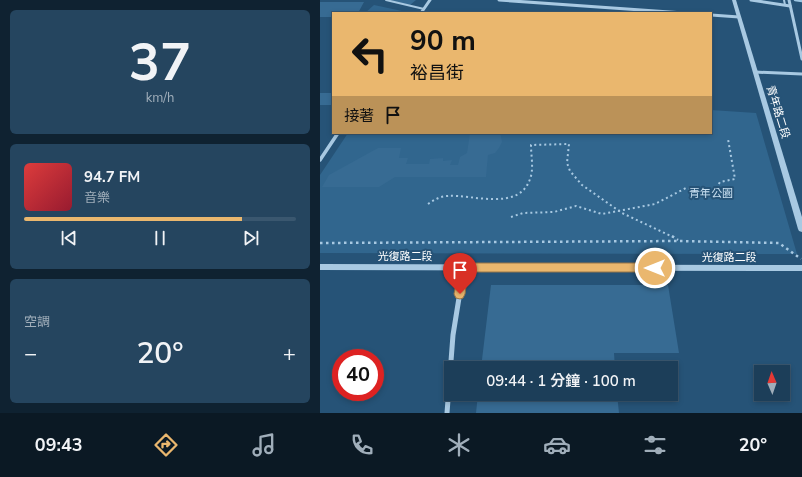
<!DOCTYPE html>
<html lang="zh-TW">
<meta charset="utf-8">
<style>
:root{--surface:#1c3e59;--page:#25455f;--text:#f1f3f6;--muted:#a0aeba;--line:#3a576f;--accent:#eab76e}
body{margin:0;font-family:"Nunito Sans","Noto Sans TC",sans-serif;background:var(--page);color:var(--text);height:100vh;display:flex;flex-direction:column;font-size:15px;white-space:nowrap}
*{box-sizing:border-box;margin:0}
p{font-size:13px;color:var(--muted)}
.icon{flex:none;width:22px;height:22px;fill:none;stroke:currentColor;stroke-width:2;stroke-linecap:round;stroke-linejoin:round}
.map{position:relative;flex:1;overflow:hidden}
.details{display:flex;flex-direction:column;gap:10px;padding:10px;background:#0f2231;width:320px}
.details>*{flex:none}
.banner{position:absolute;left:12px;top:12px;width:380px;height:122px;border-radius:0px;box-shadow:0 2px 6px #0003,0 0 0 1px var(--line);background:#eab76e;color:#111;overflow:hidden}
.needle{width:26px;rotate:358deg}
.buttons{position:absolute;left:434px;top:365px;display:grid;gap:8px}
.buttons a{display:grid;place-items:center;width:36px;height:36px;border-radius:0px;background:var(--surface);box-shadow:0 2px 6px #0003,0 0 0 1px var(--line);font-size:20px}
.speed{position:absolute;left:12px;top:349px;display:flex;gap:8px;font-size:20px;font-weight:700;text-align:center}
.speed>*{display:grid;place-content:center;width:52px;height:52px;border-radius:50%;background:var(--surface);box-shadow:0 2px 6px #0003,0 0 0 1px var(--line);line-height:1}
.speed .limit{border:6px solid #d22;background:#fff;color:#111}
.pin{position:absolute;display:grid;place-items:center;width:34px;height:34px;color:#fff;margin:-41px -17px;border-radius:50% 50% 50% 0;rotate:-45deg;box-shadow:0 0 4px #0007}
.pin .icon{rotate:45deg}
.me{position:absolute;width:44px;margin:-22px;rotate:270deg;stroke-linejoin:round;filter:drop-shadow(0 0 3px #0008)}
.turn{display:flex;align-items:center;gap:14px;height:84px;padding:0 12px;font-size:18px}
.turn .icon{width:52px;height:52px;stroke-width:2.5}
.turn b{display:block;font-size:28px;line-height:34px}
.then{display:flex;align-items:center;height:38px;padding:0 12px;background:#0003;gap:8px;font-size:15px}
.big{font-size:30px;font-weight:600;line-height:1.1}
.details .tile{flex:1;display:flex;flex-direction:column;justify-content:center;gap:6px;min-width:0;padding:0 14px;border-radius:6px;background:var(--page)}
.details .dial{align-items:center;gap:0}
.dial b{font-size:52px;line-height:1}
.song{display:flex;align-items:center;gap:12px}
.cover{width:48px;height:48px;border-radius:6px;background:linear-gradient(135deg,hsl(0 70% 55%),hsl(350 70% 35%))}
.played{height:4px;border-radius:2px;background:linear-gradient(90deg,var(--accent) 80%,var(--line) 80%)}
.keys{display:flex;justify-content:space-around;direction:ltr}
.heat{display:flex;justify-content:space-between;align-items:center;font-size:22px;direction:ltr}
.trip{position:absolute;left:124px;top:361px;width:234px;height:40px;border-radius:0px;background:var(--surface);box-shadow:0 2px 6px #0003,0 0 0 1px var(--line);font-weight:600;line-height:40px;text-align:center}
.menu{display:flex;height:64px;justify-content:space-around;align-items:center;background:#0b1924;color:var(--muted)}
.menu .icon{width:28px;height:28px}
.menu .on{color:var(--accent)}
.menu b{font-size:18px;color:var(--text)}
main{display:flex;flex:1;min-height:0}
.map>svg:first-child{display:block}
</style>
<main>
<section class="details">
<div class="tile dial"><b>37</b><p>km/h</p></div>
<div class="tile">
<div class="song"><i class="cover"></i><div><b>94.7 FM</b><p>音樂</p></div></div>
<div class="played"></div>
<div class="keys"><svg class="icon" aria-label="previous" viewBox="0 0 24 24"><path d="M18 5L8 12l10 7zM5 5v14"/></svg><svg class="icon" aria-label="pause" viewBox="0 0 24 24"><path d="M8 5v14M16 5v14"/></svg><svg class="icon" aria-label="next" viewBox="0 0 24 24"><path d="M6 5l10 7-10 7zM19 5v14"/></svg></div>
</div>
<div class="tile"><p>空調</p>
<div class="heat"><a>−</a><b class="big">20°</b><a>+</a></div>
</div>
</section>
<div class="map">
<svg width="482" height="413" viewBox="0 0 482 413">
<rect width="100%" height="100%" fill="#265377"/>
<g fill="#31668e">
<path d="M54,5L82,11L80,13H45Z"/>
<path d="M391,110L436,113L477,254L0,253V175L28,133H391Z"/>
</g>
<g fill="none" stroke-linecap="round" stroke-linejoin="round">
<path stroke="#9cc6e3" stroke-width="2.5" d="M475,0L482,1"/>
</g>
<g fill="#376b93">
<path d="M69,0H96L90,5Z"/>
<path d="M0,2H44L38,13H13V17H0Z"/>
<rect x="0" y="93" width="13" height="12"/>
<path d="M150,133H179L181,136L182,142L179,148L175,153L168,155L166,177H75L59,187H2L9,175L58,148H81L79,158H88L86,164H109L110,159L123,158V161L132,160L130,165H138L140,157L147,153Z"/>
<path d="M171,285H348L359,353H294L295,368H161Z"/>
<path d="M158,394H297L299,413H156Z"/>
</g>
<g fill="none" stroke-linecap="round" stroke-linejoin="round">
<g stroke="#a8c9e2" stroke-width="2" stroke-dasharray="2 3" stroke-linecap="butt">
<path d="M108,204C114,200 120,196 128,196C151,194 199,212 210,179C214,169 211,156 211,145L249,144L247,163L250,171L262,185L302,213L353,237"/>
<path d="M191,217L203,213L234,212L256,206L282,214L335,204L366,188L390,193L395,190L400,182L415,179L408,139"/>
</g>
<g stroke="#a8c9e2" stroke-width="2.5" stroke-dasharray="2.5 3.5" stroke-linecap="butt">
<path d="M352,236L358,240"/>
<path d="M0,243L359,241L459,243L481,259"/>
</g>
<g stroke="#a8c9e2" stroke-width="2">
<path d="M66,0L104,9"/>
<path d="M464,0L465,5"/>
</g>
<g stroke="#a8c9e2" stroke-width="3">
<path d="M179,0L364,13"/>
<path d="M431,0L470,6"/>
<path d="M469,0L482,59"/>
<path d="M101,13L110,0"/>
<path d="M391,15L419,17"/>
<path d="M435,72L482,74"/>
</g>
<path stroke="#a8c9e2" stroke-width="3.5" d="M0,160L18,133"/>
<path stroke="#a8c9e2" stroke-width="5" d="M127,413L133,335L144,267"/>
<g fill="#a8c9e2" fill-rule="evenodd">
<path d="M412,0H416L482,217V232L479,231L478,229Z"/>
<path d="M0,264L482,265V271L0,270Z"/>
</g>
</g>
<path fill="#eab76e" stroke="#987748" d="M144,263H335L340,268L335,272H148L145,294L143,298L140,299L136,298L134,294L139,267Z"/>
<g text-anchor="middle" dominant-baseline="central" stroke-width="4" stroke-linejoin="round" paint-order="stroke">
<g font-size="11" fill="#fff" stroke="#265377">
<text transform="translate(458 112) rotate(73)">青年路二段</text>
<text x="85" y="256">光復路二段</text>
<text x="409" y="257">光復路二段</text>
</g>
<g font-size="11" fill="#cae1f2" stroke="#265377">
<text x="391" y="193">青年公園</text>
</g>
</g>
</svg>
<div class="buttons">
<a><svg class="needle" viewBox="-14 -14 28 28"><path d="M0-13l5 13h-10z" fill="#e53935"/><path d="M0 13l5-13h-10z" fill="#a0aeba"/></svg></a>
</div>
<div class="speed"><div class="limit">40</div></div>
<div class="pin" style="left:140px;top:294px;background:#d93025"><svg class="icon" aria-label="arrive" viewBox="0 0 24 24"><path d="M6 21V4h12l-3 4 3 4H6"/></svg></div>
<svg class="me" style="left:335px;top:268px" viewBox="-20 -20 40 40"><circle r="17" fill="#eab76e" stroke="#fff" stroke-width="3"/><path d="M0-11L8 9 0 5-8 9z" fill="#fff"/></svg>
<div class="trip">09:44 · 1 分鐘 · 100 m</div>
<div class="banner">
<div class="turn"><svg class="icon" aria-label="left" viewBox="0 0 24 24"><path d="M17 20v-9H6M10 6l-5 5 5 5"/></svg><div><b>90 m</b>裕昌街</div></div>
<div class="then">接著<svg class="icon" aria-label="arrive" viewBox="0 0 24 24"><path d="M6 21V4h12l-3 4 3 4H6"/></svg></div>
</div>
</div>
</main>
<nav class="menu">
<b>09:43</b>
<svg class="icon on" aria-label="directions" viewBox="0 0 24 24"><path d="M12 3l9 9-9 9-9-9zM9 14v-3h6M13 9l2 2-2 2"/></svg>
<svg class="icon" aria-label="music" viewBox="0 0 24 24"><path d="M9 18V5l10-2v13"/><circle cx="6" cy="18" r="3"/><circle cx="16" cy="16" r="3"/></svg>
<svg class="icon" aria-label="phone" viewBox="0 0 24 24"><path d="M5 4h4l2 5-3 2q2 4 5 5l2-3 5 2v4C11 20 4 13 5 4z"/></svg>
<svg class="icon" aria-label="climate" viewBox="0 0 24 24"><path d="M12 3v18M4 7l16 10M4 17L20 7"/></svg>
<svg class="icon" aria-label="car" viewBox="0 0 24 24"><path d="M5 17H2v-5l4-1 3-4h7l3 4 3 1v5h-3M9 17h6M6 11h13"/><circle cx="7" cy="17" r="2"/><circle cx="17" cy="17" r="2"/></svg>
<svg class="icon" aria-label="filters" viewBox="0 0 24 24"><path d="M4 7h16M4 17h16"/><circle cx="9" cy="7" r="2"/><circle cx="15" cy="17" r="2"/></svg>
<b>20°</b>
</nav>
